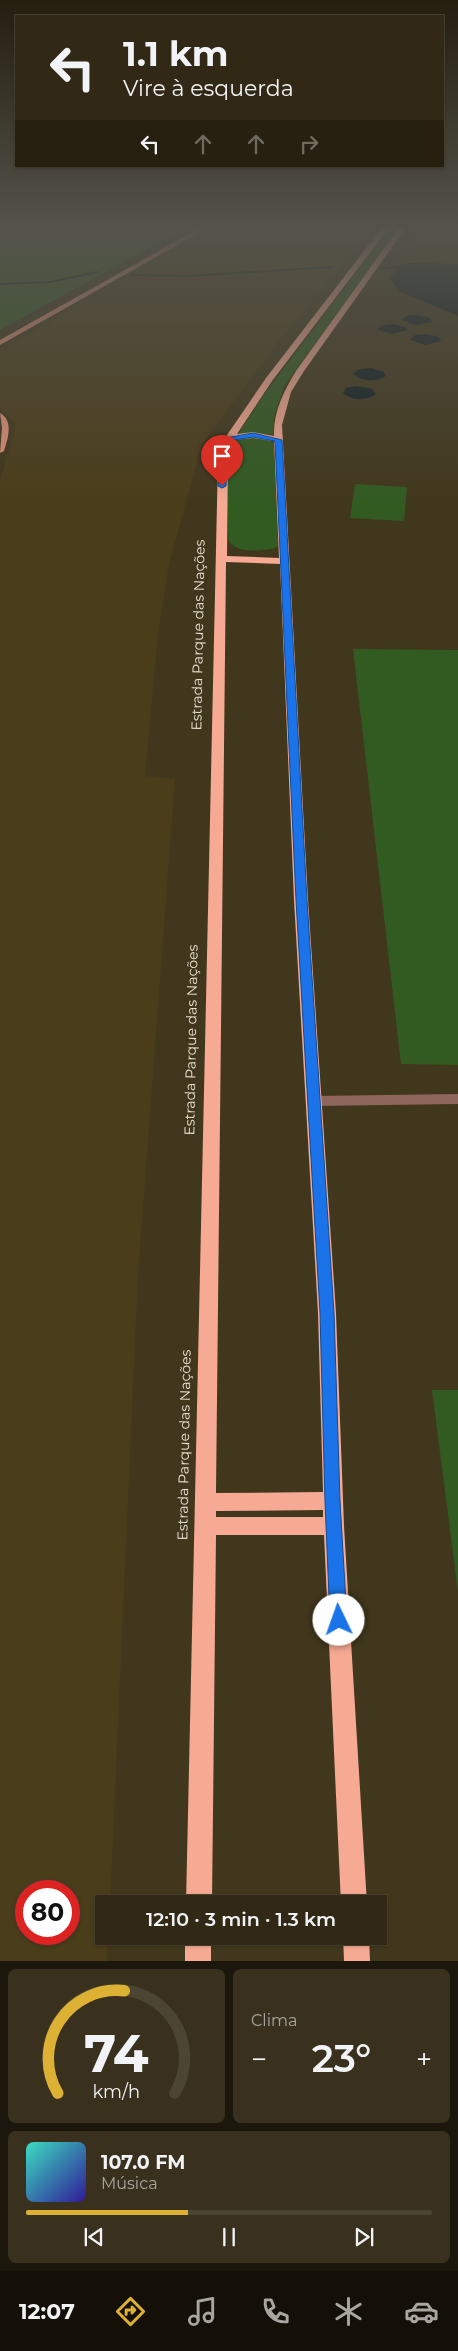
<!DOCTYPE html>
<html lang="pt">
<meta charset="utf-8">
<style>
:root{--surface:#312915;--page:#39311e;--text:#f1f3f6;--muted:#a8a6a0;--line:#4c4534;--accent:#ddb133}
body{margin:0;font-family:Montserrat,sans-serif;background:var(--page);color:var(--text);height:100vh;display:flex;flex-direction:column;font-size:19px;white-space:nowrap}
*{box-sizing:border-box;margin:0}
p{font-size:16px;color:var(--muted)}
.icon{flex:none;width:28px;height:28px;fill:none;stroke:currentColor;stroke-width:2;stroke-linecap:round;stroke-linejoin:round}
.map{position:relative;height:1961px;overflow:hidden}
.details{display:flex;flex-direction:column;gap:8px;padding:8px;background:#1b170c;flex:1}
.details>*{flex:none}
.hud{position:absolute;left:15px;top:15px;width:429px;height:152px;border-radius:0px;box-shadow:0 1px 4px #0004,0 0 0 1px var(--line);background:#312915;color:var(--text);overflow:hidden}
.speed{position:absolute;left:15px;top:1880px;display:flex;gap:10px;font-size:25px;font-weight:700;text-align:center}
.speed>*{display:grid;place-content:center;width:65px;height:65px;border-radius:50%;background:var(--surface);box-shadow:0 1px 4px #0004,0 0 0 1px var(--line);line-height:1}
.speed .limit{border:8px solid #d22;background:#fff;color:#111}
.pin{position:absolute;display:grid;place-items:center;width:42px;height:42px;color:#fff;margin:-51px -21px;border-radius:50% 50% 50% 0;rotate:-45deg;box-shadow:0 0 5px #0007}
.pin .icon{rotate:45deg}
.me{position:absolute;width:55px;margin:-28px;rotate:357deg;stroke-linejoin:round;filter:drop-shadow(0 0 4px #0008)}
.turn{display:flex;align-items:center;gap:18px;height:105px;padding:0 25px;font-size:22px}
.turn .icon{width:65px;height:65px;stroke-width:2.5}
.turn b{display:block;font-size:35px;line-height:42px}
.lanes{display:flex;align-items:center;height:48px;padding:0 25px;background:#0003;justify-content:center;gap:25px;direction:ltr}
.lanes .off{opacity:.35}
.big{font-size:38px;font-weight:600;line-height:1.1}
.details .widget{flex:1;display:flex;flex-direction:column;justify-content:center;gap:8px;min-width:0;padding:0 18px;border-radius:8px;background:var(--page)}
.details .dial{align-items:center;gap:0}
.dial svg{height:130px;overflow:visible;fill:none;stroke:var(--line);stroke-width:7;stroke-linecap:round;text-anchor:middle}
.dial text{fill:var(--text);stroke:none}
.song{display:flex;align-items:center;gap:15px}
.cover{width:60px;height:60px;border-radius:8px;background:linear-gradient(135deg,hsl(170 70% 55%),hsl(250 70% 35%))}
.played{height:5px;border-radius:2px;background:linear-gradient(90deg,var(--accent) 40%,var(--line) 40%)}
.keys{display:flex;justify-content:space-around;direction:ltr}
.heat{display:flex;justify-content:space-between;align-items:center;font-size:28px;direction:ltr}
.details .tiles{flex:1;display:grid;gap:8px;grid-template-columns:1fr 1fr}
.widget:last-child{grid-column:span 2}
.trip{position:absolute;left:95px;top:1895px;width:292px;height:50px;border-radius:0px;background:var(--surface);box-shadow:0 1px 4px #0004,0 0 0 1px var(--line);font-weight:600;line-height:50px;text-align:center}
.menu{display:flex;height:80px;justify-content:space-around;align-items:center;background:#141008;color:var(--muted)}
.menu .icon{width:35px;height:35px}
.menu .current{color:var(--accent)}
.menu b{font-size:22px;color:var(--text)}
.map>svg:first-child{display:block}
</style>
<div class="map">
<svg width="458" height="1961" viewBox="0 0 458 1961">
<rect width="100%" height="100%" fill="#41371c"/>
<g fill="#4a3d1a" fill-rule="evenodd">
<path d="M208,229H371L277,343L202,444L169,564L158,633L145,776L175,779L138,1275L110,1904H104V1936H108L107,1961H0V481L16,424L0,408V351ZM26,1891H69V1934H26Z"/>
<path d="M415,229H458V264L408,263L403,264Z"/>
</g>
<g fill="#325b22">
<path d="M0,229H184L0,330Z"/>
<path d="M389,229H398L284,386L274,417L273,434L239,433L263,396Z"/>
<path d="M248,437L270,440L274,444L278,546L275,548C262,551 233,554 228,539C229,513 223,464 235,441Z"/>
<path d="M355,484L407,487L404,521L350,518Z"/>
<path d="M353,649L458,650V1065L401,1064Z"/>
<path d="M432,1390H458V1592Z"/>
</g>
<g fill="#0f1e24">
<path d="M408,263L458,264V316L398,291L390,277L403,264Z"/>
<path d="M417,315L430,318L432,322L416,325L401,320L407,316Z"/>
<path d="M393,324L406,327L407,330L392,334L377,329L382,325Z"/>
<path d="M426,334L439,337L441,341L425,345L410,340L415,335Z"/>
<path d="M371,368L384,372L386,376C377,382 362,382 353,374L359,369Z"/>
<path d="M357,386L372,389L376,394C367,401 352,401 343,393L346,388Z"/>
</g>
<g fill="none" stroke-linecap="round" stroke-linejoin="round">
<g stroke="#0f1e24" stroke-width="2">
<path d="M382,268L405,267"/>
<path d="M130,275L189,276L333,267"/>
<path d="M0,284L50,282L97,272"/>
</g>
<path fill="#8e665b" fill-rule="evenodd" d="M458,1094V1104L313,1106L308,1104L306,1101L308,1098L313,1096Z"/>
<g fill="#e2927b" fill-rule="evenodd">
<path d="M198,229H206L0,345V340Z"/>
<path d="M0,413C14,421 8,438 4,451L0,453L2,428Z"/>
</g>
<g fill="#f6a993" fill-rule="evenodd">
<path d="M381,229H388L272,381L237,434L253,432L274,436C273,412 284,391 296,371L398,229H405L304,371L291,392L282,425L308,900L336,1313L344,1526L367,1904H341L324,1535H216L212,1904H186L218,458L225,438L266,378ZM253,438L274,441L279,558L227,556L228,458L234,440ZM226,562L280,564L294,900L318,1313L323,1492L216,1493ZM323,1510V1517H216V1511Z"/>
<rect x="185" y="1936" width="26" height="25"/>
<path d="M343,1936H369L370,1961H344Z"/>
</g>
</g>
<linearGradient id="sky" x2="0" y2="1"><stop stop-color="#241e0f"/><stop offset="0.45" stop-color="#54534b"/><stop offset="1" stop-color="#54534b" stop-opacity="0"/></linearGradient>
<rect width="458" height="504" fill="url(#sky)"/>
<path fill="#1a73e8" stroke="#114b97" d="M253,433L282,440L307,900L334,1313L340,1501L347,1620L345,1625L339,1628L333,1625L330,1620L325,1501L320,1313L296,900L275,441L253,437L233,440L227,458L226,486L222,488L218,486L220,458L226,438Z"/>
<g text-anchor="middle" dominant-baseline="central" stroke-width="5" stroke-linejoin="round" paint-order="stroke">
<g font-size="14" fill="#e6e0d0" stroke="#41371c">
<text transform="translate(198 635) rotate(-89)">Estrada Parque das Nações</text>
<text transform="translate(191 1040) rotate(-89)">Estrada Parque das Nações</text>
<text transform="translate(184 1445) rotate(-89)">Estrada Parque das Nações</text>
</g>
</g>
</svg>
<div class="speed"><div class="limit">80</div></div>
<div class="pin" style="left:222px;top:486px;background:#d93025"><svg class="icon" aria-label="arrive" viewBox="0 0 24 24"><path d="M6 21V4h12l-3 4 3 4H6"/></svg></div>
<svg class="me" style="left:339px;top:1620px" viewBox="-20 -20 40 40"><circle r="19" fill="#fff"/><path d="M0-13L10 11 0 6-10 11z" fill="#1a73e8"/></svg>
<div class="trip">12:10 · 3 min · 1.3 km</div>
<div class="hud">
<div class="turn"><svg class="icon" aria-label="left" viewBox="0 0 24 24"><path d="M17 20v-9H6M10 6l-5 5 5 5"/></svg><div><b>1.1 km</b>Vire à esquerda</div></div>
<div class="lanes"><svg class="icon" aria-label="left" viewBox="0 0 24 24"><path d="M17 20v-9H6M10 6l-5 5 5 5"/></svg><svg class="icon off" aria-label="ahead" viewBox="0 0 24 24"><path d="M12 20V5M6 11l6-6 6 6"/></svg><svg class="icon off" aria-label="ahead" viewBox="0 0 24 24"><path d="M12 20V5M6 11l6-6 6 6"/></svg><svg class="icon off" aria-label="right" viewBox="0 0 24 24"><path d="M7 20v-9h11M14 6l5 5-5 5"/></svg></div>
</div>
</div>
<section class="details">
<div class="tiles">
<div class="widget dial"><svg viewBox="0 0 100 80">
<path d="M14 69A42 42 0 1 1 86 69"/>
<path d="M14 69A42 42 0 0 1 55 6" stroke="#ddb133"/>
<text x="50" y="56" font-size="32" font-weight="700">74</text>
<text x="50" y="72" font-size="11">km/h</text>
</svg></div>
<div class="widget"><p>Clima</p>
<div class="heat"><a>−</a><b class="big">23°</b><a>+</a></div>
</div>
<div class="widget">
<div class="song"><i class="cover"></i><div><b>107.0 FM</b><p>Música</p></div></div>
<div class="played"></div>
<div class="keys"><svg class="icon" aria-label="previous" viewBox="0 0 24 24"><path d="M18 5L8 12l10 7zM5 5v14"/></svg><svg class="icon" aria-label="pause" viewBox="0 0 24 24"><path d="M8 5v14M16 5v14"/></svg><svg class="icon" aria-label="next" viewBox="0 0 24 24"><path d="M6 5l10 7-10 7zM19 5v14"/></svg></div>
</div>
</div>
</section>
<nav class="menu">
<b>12:07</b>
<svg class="icon current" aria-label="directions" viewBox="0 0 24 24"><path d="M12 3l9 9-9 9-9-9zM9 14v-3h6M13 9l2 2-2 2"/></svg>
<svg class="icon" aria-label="music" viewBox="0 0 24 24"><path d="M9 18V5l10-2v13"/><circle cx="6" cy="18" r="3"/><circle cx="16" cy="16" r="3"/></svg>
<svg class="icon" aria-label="phone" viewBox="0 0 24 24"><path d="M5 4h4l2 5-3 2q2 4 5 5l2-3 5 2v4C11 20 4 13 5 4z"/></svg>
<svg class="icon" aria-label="climate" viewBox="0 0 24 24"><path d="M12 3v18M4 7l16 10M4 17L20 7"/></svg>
<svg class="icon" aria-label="car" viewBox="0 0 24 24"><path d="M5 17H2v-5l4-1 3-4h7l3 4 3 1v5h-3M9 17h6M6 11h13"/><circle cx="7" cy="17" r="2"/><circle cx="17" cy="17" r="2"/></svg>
</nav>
